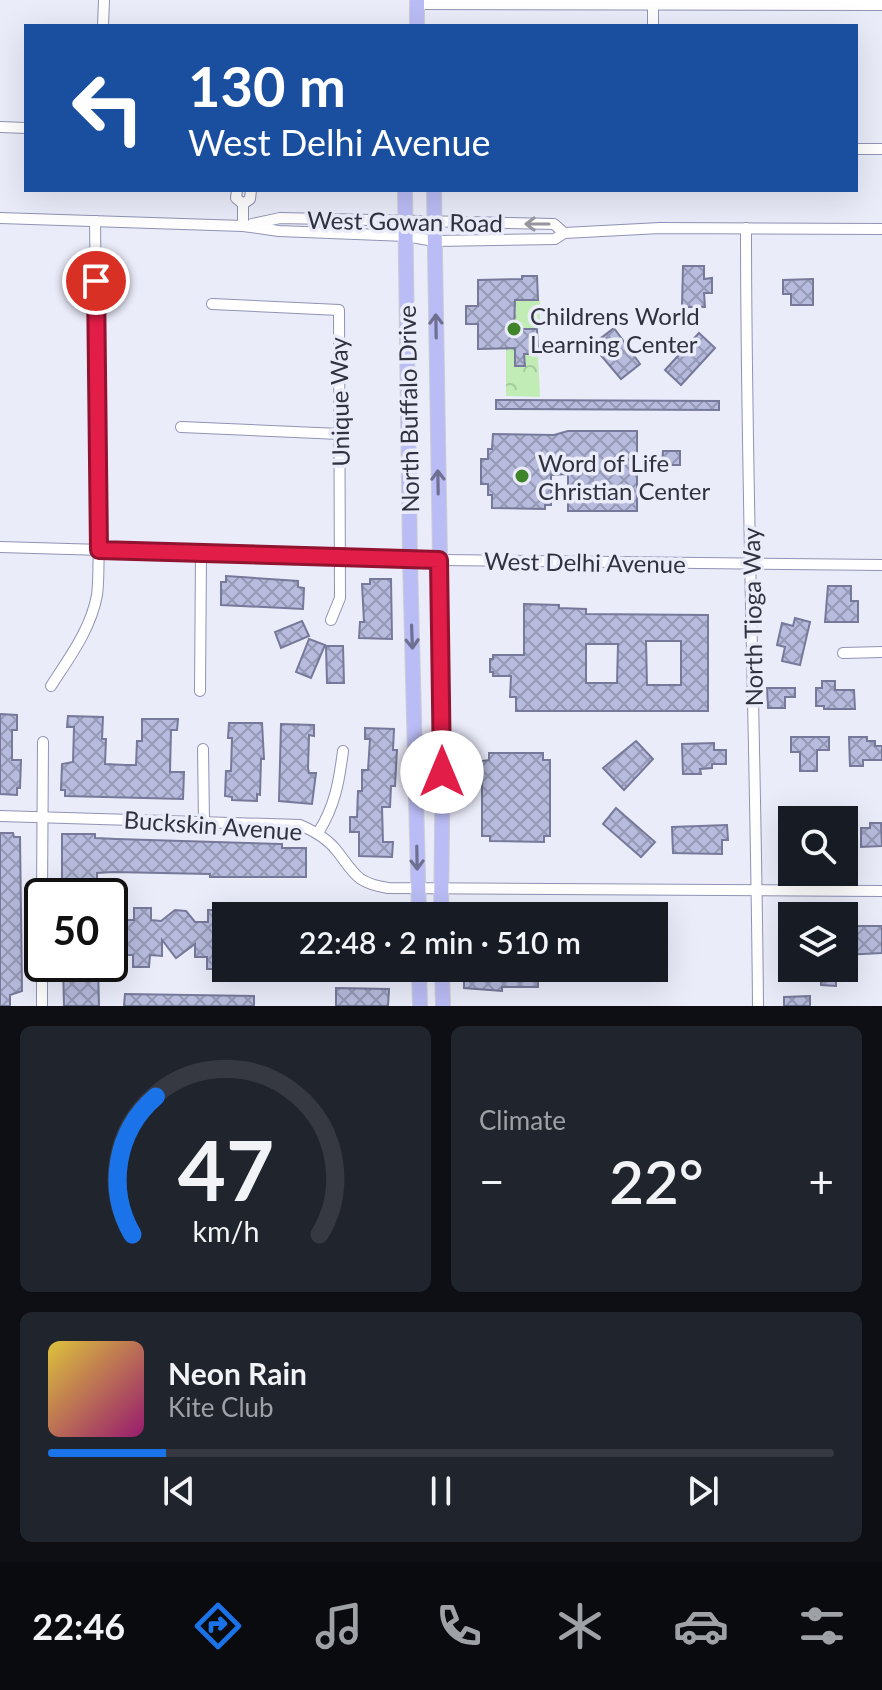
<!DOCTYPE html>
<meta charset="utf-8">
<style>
:root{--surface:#171b24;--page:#20242c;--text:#f1f3f6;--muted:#9ea1a6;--line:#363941;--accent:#1a73e8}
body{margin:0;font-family:Lato,sans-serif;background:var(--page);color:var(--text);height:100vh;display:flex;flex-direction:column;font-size:30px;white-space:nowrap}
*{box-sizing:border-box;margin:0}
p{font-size:26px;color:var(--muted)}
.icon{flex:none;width:44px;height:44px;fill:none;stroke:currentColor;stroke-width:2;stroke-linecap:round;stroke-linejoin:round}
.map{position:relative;height:1006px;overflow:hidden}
.details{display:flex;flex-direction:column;gap:20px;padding:20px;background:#0d0f14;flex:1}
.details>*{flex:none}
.guide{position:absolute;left:24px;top:24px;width:834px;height:168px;border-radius:0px;box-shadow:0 8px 32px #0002;background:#1a4fa0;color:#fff;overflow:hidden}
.controls{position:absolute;left:778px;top:806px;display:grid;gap:16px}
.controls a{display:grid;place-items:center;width:80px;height:80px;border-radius:0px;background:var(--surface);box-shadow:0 8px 32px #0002;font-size:40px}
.speed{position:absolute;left:24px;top:878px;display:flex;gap:16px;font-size:40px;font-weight:700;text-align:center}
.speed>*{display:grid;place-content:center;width:104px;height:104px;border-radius:50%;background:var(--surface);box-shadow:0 8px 32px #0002;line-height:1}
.speed .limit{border:4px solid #111;border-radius:12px;background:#fff;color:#111}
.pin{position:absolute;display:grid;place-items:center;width:68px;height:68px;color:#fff;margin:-34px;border:4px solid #fff;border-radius:50%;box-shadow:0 2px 8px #0007}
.me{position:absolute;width:88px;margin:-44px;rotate:0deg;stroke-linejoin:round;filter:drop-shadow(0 0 6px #0008)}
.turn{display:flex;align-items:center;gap:28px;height:168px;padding:0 32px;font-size:36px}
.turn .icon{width:104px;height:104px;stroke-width:2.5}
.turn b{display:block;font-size:56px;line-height:68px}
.big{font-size:60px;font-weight:600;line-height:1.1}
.details .widget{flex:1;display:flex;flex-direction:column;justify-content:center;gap:12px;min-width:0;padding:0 28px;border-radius:12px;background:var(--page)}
.details .dial{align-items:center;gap:0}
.dial svg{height:208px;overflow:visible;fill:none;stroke:var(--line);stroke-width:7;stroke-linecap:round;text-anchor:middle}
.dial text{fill:var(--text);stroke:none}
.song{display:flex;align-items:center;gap:24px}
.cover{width:96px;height:96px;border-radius:12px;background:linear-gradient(135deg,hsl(50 70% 55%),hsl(320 70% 35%))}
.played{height:8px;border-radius:4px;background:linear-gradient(90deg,var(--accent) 15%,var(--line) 15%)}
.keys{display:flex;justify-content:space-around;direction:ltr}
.heat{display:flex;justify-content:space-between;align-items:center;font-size:44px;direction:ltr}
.details .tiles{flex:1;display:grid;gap:20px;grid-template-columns:1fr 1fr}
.widget:last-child{grid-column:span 2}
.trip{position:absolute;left:212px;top:902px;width:456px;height:80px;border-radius:0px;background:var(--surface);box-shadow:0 8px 32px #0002;font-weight:600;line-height:80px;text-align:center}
.menu{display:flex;height:128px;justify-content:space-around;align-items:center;background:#090b0e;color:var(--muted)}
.menu .icon{width:56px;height:56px}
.menu .active{color:var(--accent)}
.menu b{font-size:36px;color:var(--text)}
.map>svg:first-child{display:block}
</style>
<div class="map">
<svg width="882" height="1006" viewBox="0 0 882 1006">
<defs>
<pattern id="park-crowns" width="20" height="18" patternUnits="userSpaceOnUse" patternTransform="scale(2)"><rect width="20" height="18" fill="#c1ecb6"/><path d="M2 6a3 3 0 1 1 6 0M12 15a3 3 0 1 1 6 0" fill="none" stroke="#a6cb9e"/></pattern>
<pattern id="building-cross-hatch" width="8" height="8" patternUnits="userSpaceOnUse" patternTransform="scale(2)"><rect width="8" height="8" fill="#b7bbdd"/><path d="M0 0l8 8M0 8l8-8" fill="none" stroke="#9599b5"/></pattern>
</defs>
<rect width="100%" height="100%" fill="#ebecfa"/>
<g fill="url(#park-crowns)">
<path d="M540,300V329H499V301Z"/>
<path d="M522,348L538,354L540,397L506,396V349Z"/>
</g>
<g fill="url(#building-cross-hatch)" stroke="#767999" stroke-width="2" fill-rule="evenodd">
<path d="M683,266H704V279L712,278V293H704L705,307H682Z"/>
<path d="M522,276H537L538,300H515L514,329H537L538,354H524L525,366H515V348L478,349V324H466V306H478V280L522,279Z"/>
<path d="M813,279V305H791V294H783V280Z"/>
<path d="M614,328L640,364L621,379L592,345Z"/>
<path d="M699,333L715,348L681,385L665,370Z"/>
<path d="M496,400L719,401V410L496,409Z"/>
<path d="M568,431H637V511H568V474L551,475V505H545V509L492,508V495H488V484H481V459H488V449H492L493,434L554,435Z"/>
<path d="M663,451H680V465H662Z"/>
<path d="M226,576L298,581V587L304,588L303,609L221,605V582H226Z"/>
<path d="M370,579H391L392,639L359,638L360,622H364L362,584H370Z"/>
<path d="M828,586H851V601H858V622H825Z"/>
<path d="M524,604L559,605V608L586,609V614L708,615V711H516V697H510L511,676H493V672H490V659H493V655H524ZM646,641H681V685H647ZM586,644H618L617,683H586Z"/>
<path d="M795,618L810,622L800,665L782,661L785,647L777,645L782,623L793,626Z"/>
<path d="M302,621L309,636L281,648L275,632Z"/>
<path d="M309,639L325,645L311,678L296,672Z"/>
<path d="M326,646H343L344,683H327Z"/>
<path d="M822,681H835V690H854L855,709H824V706H816V688H822Z"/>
<path d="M767,688H795V697H785V708H768Z"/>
<path d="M0,714L17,715V730H12V760H21L20,788H17V795L0,794Z"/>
<path d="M68,716L103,717L102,739H106L105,764L126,765H136L137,741H142V719H178L177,730H171L170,772H184L183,799L65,796V790H61L62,764L73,762L74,727H67Z"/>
<path d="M229,723H262L264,759H261L260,795L257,794V801L232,800V797L225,796L226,771H231L232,738H228Z"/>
<path d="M281,724L314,725V736L309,735L308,768L309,773H316L312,804L279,801Z"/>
<path d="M365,728L394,729L393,750H397L395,786H391L390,807H382L383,842H393L392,857L359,856V832H350V817H357L358,791H362V770H368L370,739H365Z"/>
<path d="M791,737H829V750H817V771H800V752H791Z"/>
<path d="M849,737H867V741H875V746H882V760H863V766H850Z"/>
<path d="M636,741L653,759L624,790L603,768Z"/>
<path d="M714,743V750H726V764H712V768L700,769L701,774H683L682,744Z"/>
<path d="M489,753H543V760H550V836H544V842L490,841V836H482V761L489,760Z"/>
<path d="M616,808L655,842L641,857L603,824Z"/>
<path d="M870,823H881L882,846L861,847V828H870Z"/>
<path d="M727,825L728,840H722V854L673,853L672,827Z"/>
<path d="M0,833H13L14,837H20L22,991L10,995V1006H0Z"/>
<path d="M62,834H95V838L117,839L282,844V848H306V877H210V874L113,872L97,873V891L62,892Z"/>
<path d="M307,903L367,904V916H307Z"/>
<path d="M134,908H151V920L161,921L175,910L186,911L195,922H208V910H225L226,957H224L223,969H207V957H195V944L176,958L162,940V956L150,955L149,967H133V955H121L122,920H134Z"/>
<path d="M844,926H882V953L844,955Z"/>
<path d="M95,964L98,967L99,1006H64L63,965Z"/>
<path d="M464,968H538V987H502V991L464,988Z"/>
<path d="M821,968H836V986L821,985Z"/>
<path d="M336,988L389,989L388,1006H336Z"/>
<path d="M125,994L254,996V1006H124Z"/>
<path d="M810,996V1006H784V997Z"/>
</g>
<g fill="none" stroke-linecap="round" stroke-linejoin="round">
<defs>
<g id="minor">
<path d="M417,4L882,5V0"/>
<path d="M103,26L104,0"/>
<path d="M653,26V4"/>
<path d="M0,127L26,128"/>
<path d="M856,149H882"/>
<path d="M237,190L236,198L243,204"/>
<path d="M0,218L243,226L279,231L406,236L434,241L555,239L564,233L660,228L882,229"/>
<path d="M252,224L280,218L554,224L564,233"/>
<path d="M243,226V204L250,199L251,190"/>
<path d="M746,228C746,488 756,747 758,1006"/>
<path d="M212,304L339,310L340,598L331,620"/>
<path d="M181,427L340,434"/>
<path d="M0,547L439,560L882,565"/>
<path d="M843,653L882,652"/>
<path d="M51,686C69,658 91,629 97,595C99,580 98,565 99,550L95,221"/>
<path d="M200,691L201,553"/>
<path d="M203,749L204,821"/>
<path d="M0,816L300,825C314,831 328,839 337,851C355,874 356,883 388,888L882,891"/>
<path d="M318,833C335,806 339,782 343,751"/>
<path d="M42,896L43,742"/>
<path d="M42,964V1006"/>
</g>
<g id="major">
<path d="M417,0V26"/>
<path d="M405,190L410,559L419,916"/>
<path d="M434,190L443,743L441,916"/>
<path d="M419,968L420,1006"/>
<path d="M442,968L443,1006"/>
</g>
</defs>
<use href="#minor" stroke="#9093b3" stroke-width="12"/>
<use href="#major" stroke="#ceced1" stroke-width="16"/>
<use href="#minor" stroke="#fff" stroke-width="10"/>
<use href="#major" stroke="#babcf5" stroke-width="14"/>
</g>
<defs><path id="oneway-shaft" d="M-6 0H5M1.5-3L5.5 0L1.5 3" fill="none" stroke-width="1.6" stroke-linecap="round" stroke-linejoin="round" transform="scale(2)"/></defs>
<use stroke="#9898a0" href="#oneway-shaft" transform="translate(537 224) rotate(-180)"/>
<g stroke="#6f7091">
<use href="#oneway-shaft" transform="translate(436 326) rotate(-91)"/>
<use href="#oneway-shaft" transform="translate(438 482) rotate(-91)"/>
<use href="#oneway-shaft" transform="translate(412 637) rotate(88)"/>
<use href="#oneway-shaft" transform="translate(417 858) rotate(89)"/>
</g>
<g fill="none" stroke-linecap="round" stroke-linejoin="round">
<defs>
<path id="route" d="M96,281L99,550L439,560L442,772"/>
</defs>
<use href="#route" stroke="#92132f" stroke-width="20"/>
<use href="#route" stroke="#e11d48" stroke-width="14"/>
</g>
<g fill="#3f8429" stroke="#ebecfa" stroke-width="3">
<circle cx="514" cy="329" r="8"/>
<circle cx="522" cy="476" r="8"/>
</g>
<g text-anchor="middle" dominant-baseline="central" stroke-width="7" stroke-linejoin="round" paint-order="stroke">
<g font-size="24" fill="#313240" stroke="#ebecfa">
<text transform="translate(405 221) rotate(1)">West Gowan Road</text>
<text transform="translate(339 402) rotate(-91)">Unique Way</text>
<text transform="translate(408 409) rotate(-91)">North Buffalo Drive</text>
<text transform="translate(585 562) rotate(1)">West Delhi Avenue</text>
<text transform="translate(752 617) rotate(-91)">North Tioga Way</text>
<text transform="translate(213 825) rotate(4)">Buckskin Avenue</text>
</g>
<g font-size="24" fill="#313240" stroke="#ebecfa" text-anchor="start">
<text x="530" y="315">Childrens World<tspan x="530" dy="28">Learning Center</tspan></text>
<text x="538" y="462">Word of Life<tspan x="538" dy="28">Christian Center</tspan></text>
</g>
</g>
</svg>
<div class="controls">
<a><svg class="icon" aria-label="search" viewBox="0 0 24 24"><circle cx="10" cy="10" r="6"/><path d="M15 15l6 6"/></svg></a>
<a><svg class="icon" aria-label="layers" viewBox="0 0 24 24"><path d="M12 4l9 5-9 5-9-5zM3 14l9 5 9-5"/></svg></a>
</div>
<div class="speed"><div class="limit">50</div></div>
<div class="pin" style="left:96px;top:281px;background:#d93025"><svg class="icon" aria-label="arrive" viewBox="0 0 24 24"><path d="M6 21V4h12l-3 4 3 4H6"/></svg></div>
<svg class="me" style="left:442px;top:772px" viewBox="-20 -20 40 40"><circle r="19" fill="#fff"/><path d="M0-13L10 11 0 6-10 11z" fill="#e11d48"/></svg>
<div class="trip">22:48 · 2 min · 510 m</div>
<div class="guide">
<div class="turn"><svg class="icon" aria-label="left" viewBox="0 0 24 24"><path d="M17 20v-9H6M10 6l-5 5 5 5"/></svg><div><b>130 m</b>West Delhi Avenue</div></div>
</div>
</div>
<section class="details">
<div class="tiles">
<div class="widget dial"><svg viewBox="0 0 100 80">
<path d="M14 69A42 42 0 1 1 86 69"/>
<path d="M14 69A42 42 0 0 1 23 16" stroke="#1a73e8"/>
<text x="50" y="56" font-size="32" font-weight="700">47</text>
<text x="50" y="72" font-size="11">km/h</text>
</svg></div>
<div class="widget"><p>Climate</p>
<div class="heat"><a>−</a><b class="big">22°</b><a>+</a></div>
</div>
<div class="widget">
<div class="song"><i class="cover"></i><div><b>Neon Rain</b><p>Kite Club</p></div></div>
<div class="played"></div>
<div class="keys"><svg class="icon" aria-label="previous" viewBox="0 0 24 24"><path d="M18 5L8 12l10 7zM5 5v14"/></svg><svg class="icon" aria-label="pause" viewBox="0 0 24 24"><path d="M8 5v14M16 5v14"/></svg><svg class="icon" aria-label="next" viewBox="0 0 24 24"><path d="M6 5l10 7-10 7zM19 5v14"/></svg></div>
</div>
</div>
</section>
<nav class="menu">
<b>22:46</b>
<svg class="icon active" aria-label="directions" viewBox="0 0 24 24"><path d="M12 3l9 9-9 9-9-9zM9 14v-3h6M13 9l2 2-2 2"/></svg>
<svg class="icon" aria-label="music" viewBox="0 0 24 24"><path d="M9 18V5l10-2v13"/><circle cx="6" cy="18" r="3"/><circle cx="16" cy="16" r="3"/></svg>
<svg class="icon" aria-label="phone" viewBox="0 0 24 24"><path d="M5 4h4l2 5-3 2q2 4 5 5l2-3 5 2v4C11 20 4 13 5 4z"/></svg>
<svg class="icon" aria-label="climate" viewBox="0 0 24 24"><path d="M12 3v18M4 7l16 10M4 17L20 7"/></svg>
<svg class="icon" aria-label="car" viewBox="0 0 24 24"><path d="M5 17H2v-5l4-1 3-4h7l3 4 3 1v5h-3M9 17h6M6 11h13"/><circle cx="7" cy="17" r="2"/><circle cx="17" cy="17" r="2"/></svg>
<svg class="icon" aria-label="filters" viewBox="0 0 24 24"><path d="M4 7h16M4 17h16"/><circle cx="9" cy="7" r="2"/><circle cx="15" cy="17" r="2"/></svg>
</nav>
